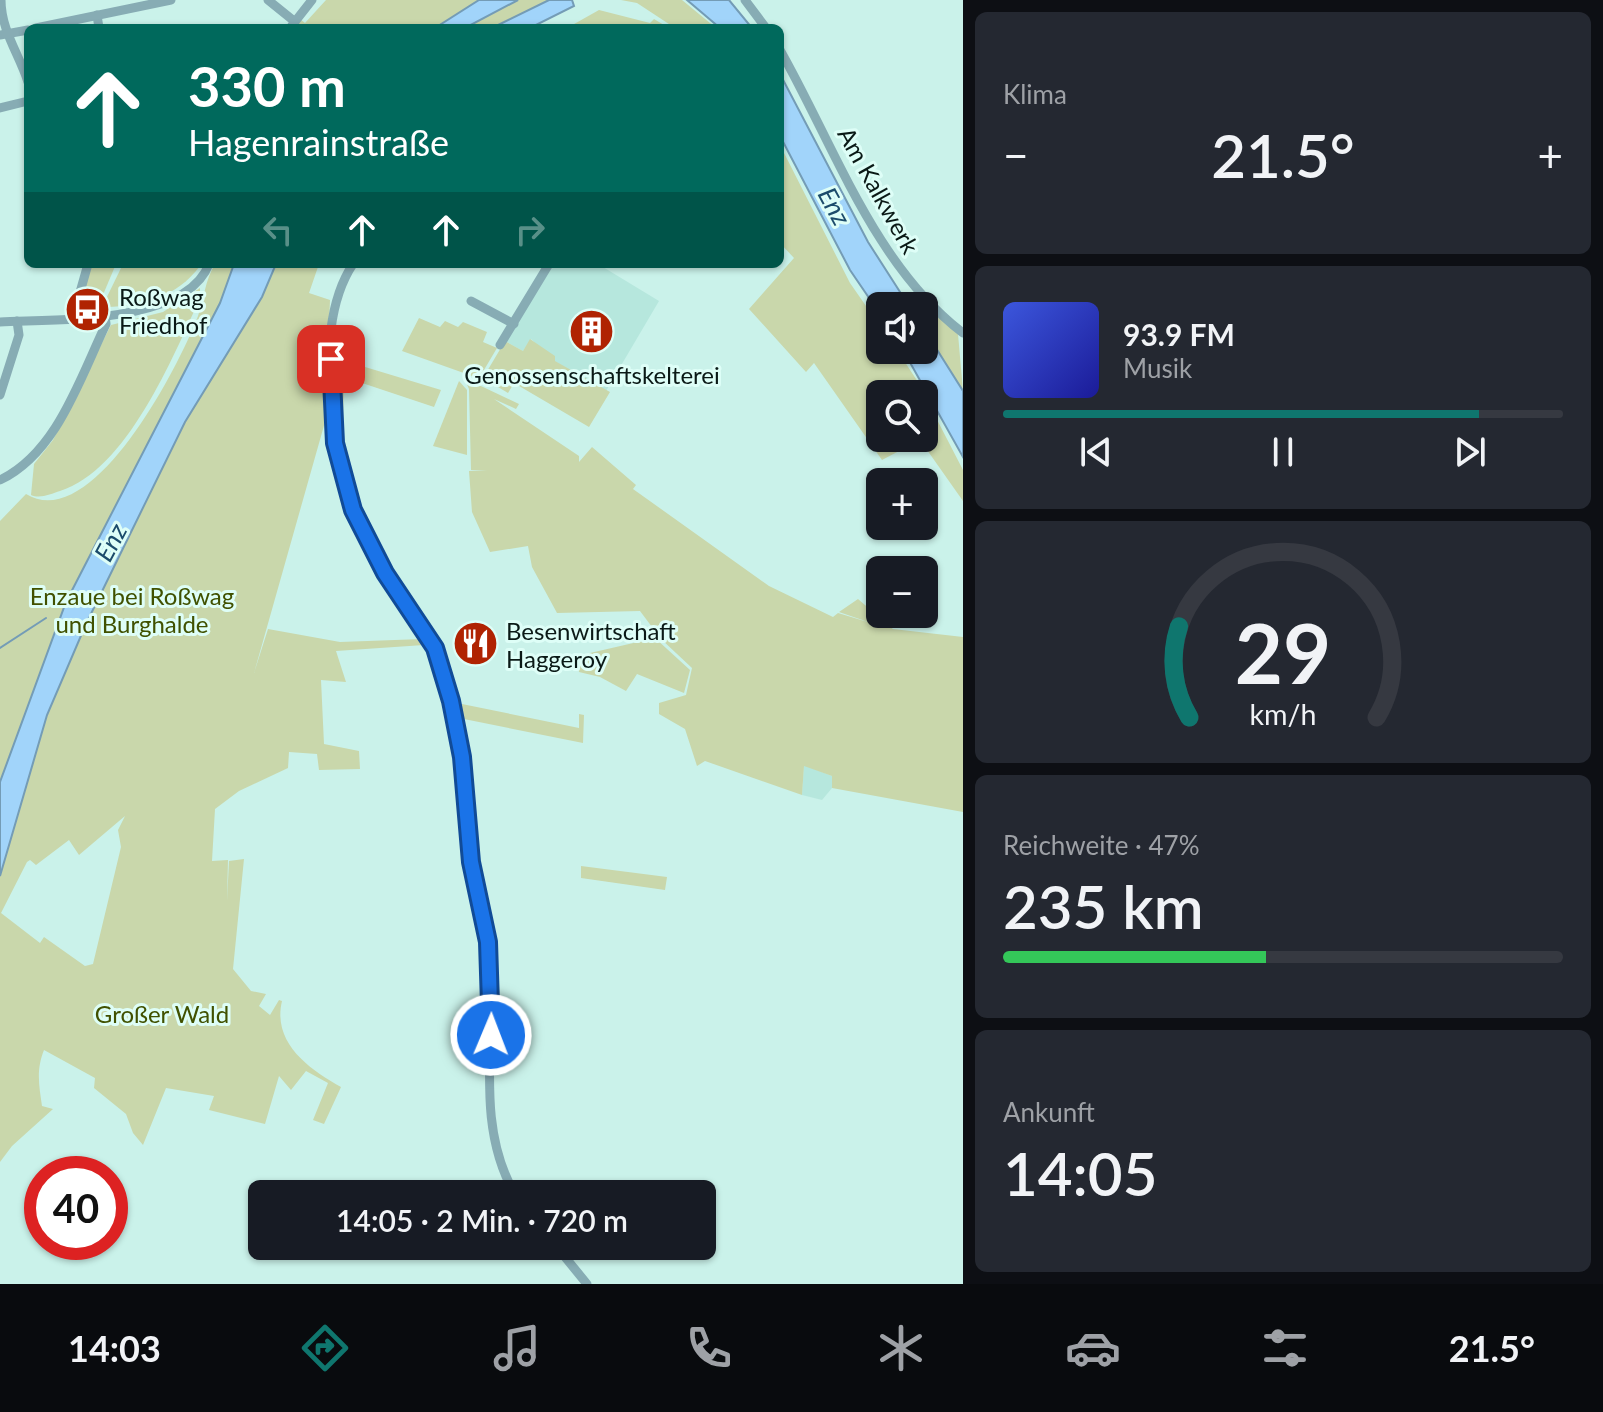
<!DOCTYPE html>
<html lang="de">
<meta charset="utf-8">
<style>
:root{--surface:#171b24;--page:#242831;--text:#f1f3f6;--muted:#9ea1a6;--line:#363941;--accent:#0f766e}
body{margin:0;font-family:Lato,sans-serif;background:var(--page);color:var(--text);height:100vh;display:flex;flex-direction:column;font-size:30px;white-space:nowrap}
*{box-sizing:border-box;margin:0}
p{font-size:26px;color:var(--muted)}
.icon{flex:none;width:44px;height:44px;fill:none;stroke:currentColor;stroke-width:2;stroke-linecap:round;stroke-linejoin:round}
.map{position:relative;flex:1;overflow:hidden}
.panel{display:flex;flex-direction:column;gap:12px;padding:12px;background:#0d0f14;width:640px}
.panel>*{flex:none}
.top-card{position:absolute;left:24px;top:24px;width:760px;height:244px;border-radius:12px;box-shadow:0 2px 6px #0004;background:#00695c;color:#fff;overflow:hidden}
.buttons{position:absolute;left:866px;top:292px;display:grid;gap:16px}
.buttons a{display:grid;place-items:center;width:72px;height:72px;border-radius:12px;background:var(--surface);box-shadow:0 2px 6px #0004;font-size:40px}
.speed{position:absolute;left:24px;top:1156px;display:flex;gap:16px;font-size:40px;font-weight:700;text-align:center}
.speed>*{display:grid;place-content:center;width:104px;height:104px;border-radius:50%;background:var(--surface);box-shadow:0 2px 6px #0004;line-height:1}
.speed .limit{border:12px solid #d22;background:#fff;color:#111}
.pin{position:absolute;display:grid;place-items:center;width:68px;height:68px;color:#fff;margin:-34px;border-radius:16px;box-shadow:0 4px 12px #0006}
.me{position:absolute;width:88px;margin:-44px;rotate:1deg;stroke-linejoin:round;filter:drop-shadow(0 0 6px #0008)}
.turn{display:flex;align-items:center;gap:28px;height:168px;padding:0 32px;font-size:36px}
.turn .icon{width:104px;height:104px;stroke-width:2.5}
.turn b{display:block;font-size:56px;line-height:68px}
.lanes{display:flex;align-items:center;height:76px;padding:0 32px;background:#0003;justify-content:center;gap:40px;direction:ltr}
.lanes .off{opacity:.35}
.big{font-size:60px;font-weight:600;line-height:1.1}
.panel .card{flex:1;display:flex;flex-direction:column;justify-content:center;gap:12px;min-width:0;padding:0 28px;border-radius:12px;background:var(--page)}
.panel .dial{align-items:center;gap:0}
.dial svg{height:208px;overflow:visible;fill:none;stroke:var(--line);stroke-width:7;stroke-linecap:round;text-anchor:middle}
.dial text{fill:var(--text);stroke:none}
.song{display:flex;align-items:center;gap:24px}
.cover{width:96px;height:96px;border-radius:12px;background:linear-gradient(135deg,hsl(230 70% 55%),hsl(240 70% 35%))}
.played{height:8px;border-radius:4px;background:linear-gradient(90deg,var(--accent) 85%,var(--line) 85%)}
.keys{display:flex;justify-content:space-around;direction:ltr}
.heat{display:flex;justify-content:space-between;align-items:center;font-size:44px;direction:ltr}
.charge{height:12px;border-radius:6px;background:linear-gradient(90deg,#34c759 47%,var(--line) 0)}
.trip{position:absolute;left:248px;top:1180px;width:468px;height:80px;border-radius:12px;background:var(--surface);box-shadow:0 2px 6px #0004;font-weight:600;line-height:80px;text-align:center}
.dock{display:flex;height:128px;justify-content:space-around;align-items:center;background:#090b0e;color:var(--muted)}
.dock .icon{width:56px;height:56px}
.dock .on{color:var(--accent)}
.dock b{font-size:36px;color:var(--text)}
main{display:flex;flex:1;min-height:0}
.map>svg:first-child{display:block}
</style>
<main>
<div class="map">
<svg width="963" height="1284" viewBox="0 0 963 1284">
<rect width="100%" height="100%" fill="#caf2ea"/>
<g fill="#b6e7dd">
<path d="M554,264H598L659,301L606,391L554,361L531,339L523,351L505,341Z"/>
<path d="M804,765L832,776V788L822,800L802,795Z"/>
</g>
<g fill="#c9d7ab" fill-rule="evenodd">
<path d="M326,0H479L435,28H293L300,19L305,23Z"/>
<path d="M518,0H549L492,28H465Z"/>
<path d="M621,0H682L716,28H675L637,3Z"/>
<path d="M599,10L650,23L654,19L669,28H567Z"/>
<path d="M780,145L850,283L880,326V350H897L916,379L963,470V501L920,440L882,460L814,363L806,372L749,309L794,258L780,243ZM880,394H924V438H880Z"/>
<path d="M91,264H116L97,309H78Z"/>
<path d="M123,264H196L200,266C177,297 143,306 106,307L104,303Z"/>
<path d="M215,264H234L224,295L260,299L276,264H319L309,293L330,300L325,422L254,673L268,629L340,642L422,639L424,645L336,651L346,682L321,680L324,744L359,751L360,769L319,770L317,754L289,752L288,768L239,791L215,809L212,861L228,860L227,901L229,861L244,859L233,969L251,991L266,994L259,1006L270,1015L279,1000L282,1001C272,1043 309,1069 341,1087L324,1124L313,1120L328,1083L306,1071L291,1090L279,1076L265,1124L209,1110L214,1096L166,1088L143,1145L133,1133L126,1114L94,1088L95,1078L44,1050C36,1070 39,1085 42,1106L53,1109L12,1146L0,1162V521L26,494C93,535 180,364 198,316C204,299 205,280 215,264ZM125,816L118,830L121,847L93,964L85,966L44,937L40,943L1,913L27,862L30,860L36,865L69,840L79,855Z"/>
<path d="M200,288V298C173,357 127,470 60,491C51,494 40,499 31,495L34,464L53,440L111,325L163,312Z"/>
<path d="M927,307L958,334L963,391L924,329Z"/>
<path d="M419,318L440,327L445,321L458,327L463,322L487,332L483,342L497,348L481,375L475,377L402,351Z"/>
<path d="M339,336L342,360L441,390L434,407L344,377L343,424L337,423L336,340Z"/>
<path d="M530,339L555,356V361L610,392L589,427L514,383L508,393L483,378L505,341L523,351Z"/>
<path d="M464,378L519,404L516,409L494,399L579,456V462L592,447L636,485L633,489L769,586L833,617L838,613L871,623L839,612L858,599L893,629L963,637V812L832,788V776L804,766L802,795L705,761L697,766L685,729L659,714V703L686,695L692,668L661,639L640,611L557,613L532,567L528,546L490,552L472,512L469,471L487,470H471L469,389Z"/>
<path d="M459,381L467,390V455L433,446Z"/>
<path d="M655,638L690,670L684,693L637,674L626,691L600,677L579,672L577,656Z"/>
<path d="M457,703L579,728V714L584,715L583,743L459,718Z"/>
<path d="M581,866L667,877L665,890L581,878Z"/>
</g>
<g fill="#a1d4fa" stroke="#749cb6" stroke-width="2">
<path d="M479,0H518L465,28H435Z"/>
<path d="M549,0H572L574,6L530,28H492Z"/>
<path d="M687,0H729L752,28H720Z"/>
<path d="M780,74L868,242L909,306H880V314L850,270L780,136Z"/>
<path d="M234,264H276L262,297L185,422L86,624L47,715L0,876V782L66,602L220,303Z"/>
<path d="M924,329L963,391V457L903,350H924Z"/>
</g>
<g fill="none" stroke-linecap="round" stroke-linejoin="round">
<path stroke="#749cb6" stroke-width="2" d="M0,648L46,618"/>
<g stroke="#87acb4" stroke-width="9">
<path d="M1,0C1,30 19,54 28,82"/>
<path d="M268,0L294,21"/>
<path d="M745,0L766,28"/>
<path d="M97,15L99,28"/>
<path d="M36,28L171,0"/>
<path d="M290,28L312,0"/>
<path d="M0,35L28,30"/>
<path d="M780,50C834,145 874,265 963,333"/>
<path d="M0,108L28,101"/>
<path d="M353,264C306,334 335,485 374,555C397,596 432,629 445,675C462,736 462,798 471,860C476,895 488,927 490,962C496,1038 474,1125 515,1194"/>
<path d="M471,301L514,324"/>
<path d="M73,317L88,264"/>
<path d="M0,322C54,319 186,325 209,264"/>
<path d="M500,345L549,264"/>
<path d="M0,395L19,335L17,321"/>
<path d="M0,480C57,453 80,378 106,324L105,315"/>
<path d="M556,1246L587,1284"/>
</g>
</g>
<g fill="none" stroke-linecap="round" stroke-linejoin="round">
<defs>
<path id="route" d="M331,359L335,443L353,510L385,573L435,648L451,701L462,757L471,862L488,942L491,1035"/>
</defs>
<use href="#route" stroke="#114b97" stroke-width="20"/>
<use href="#route" stroke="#1a73e8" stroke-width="14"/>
</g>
<defs>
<symbol id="bus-disc" viewBox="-11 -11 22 22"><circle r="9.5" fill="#b02302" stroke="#defef7"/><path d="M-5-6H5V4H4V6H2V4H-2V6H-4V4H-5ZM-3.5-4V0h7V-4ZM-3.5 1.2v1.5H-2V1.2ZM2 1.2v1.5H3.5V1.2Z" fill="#fff"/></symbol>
<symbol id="building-disc" viewBox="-11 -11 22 22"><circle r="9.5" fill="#b02302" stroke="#defef7"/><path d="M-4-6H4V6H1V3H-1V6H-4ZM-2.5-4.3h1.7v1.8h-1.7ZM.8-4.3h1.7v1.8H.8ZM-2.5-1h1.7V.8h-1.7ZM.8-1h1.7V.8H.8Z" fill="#fff"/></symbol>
<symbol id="restaurant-disc" viewBox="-11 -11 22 22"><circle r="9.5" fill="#b02302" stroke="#defef7"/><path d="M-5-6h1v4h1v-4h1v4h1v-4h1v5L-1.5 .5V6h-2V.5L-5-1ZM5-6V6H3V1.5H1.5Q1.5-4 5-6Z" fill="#fff"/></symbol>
</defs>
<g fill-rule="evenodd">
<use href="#bus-disc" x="62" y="284" width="51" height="51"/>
<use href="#building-disc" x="566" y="306" width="51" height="51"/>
<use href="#restaurant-disc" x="450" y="618" width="51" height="51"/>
</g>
<g text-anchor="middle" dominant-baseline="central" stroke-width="6" stroke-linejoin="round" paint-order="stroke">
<g font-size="24" fill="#0a1916" stroke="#defef7">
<text transform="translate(879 190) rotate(61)">Am Kalkwerk</text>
</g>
<g font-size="24" fill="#0a1916" stroke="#defef7" text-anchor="start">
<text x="119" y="296">Roßwag<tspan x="119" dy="28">Friedhof</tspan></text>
<text x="592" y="374" text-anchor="middle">Genossenschaftskelterei</text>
<text x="506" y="630">Besenwirtschaft<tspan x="506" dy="28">Haggeroy</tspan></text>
</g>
<g font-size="24" fill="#405100" stroke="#defef7">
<text x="132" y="595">Enzaue bei Roßwag<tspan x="132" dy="28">und Burghalde</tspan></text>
<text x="162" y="1013">Großer Wald</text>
</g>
<g font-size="26" font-style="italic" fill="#1b4b6b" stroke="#defef7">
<text transform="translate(835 206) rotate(61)">Enz</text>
<text transform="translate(110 542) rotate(-62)">Enz</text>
</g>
</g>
</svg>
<div class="buttons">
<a><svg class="icon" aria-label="sound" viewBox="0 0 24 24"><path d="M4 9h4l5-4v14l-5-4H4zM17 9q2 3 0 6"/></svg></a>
<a><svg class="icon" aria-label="search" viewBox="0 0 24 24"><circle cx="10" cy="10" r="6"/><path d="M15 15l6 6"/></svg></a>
<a>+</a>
<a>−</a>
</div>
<div class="speed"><div class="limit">40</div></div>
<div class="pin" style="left:331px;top:359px;background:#d93025"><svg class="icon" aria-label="arrive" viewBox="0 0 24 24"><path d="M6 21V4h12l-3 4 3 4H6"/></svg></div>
<svg class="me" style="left:491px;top:1035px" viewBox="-20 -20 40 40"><circle r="17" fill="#1a73e8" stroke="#fff" stroke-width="3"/><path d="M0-11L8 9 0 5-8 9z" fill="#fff"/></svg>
<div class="trip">14:05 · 2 Min. · 720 m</div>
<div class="top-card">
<div class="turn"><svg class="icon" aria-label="ahead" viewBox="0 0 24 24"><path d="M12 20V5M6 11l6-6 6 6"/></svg><div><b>330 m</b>Hagenrainstraße</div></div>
<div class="lanes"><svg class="icon off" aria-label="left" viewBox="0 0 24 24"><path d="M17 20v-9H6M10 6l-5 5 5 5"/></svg><svg class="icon" aria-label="ahead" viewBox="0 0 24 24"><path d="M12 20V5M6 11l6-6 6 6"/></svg><svg class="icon" aria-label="ahead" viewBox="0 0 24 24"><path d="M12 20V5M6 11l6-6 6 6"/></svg><svg class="icon off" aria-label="right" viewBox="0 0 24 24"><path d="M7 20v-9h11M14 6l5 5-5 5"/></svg></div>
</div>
</div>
<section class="panel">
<div class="card"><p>Klima</p>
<div class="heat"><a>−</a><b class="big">21.5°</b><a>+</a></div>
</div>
<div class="card">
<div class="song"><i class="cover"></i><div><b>93.9 FM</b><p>Musik</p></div></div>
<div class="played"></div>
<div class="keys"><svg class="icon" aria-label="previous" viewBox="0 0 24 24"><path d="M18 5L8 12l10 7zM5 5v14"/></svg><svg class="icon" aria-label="pause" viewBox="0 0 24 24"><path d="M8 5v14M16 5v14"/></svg><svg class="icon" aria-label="next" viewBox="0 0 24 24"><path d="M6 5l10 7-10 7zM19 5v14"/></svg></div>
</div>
<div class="card dial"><svg viewBox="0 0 100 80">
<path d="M14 69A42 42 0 1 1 86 69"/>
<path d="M14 69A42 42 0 0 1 10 34" stroke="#0f766e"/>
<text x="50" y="56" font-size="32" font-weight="700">29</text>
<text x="50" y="72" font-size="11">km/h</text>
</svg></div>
<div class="card"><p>Reichweite · 47%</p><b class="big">235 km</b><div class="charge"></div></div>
<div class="card"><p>Ankunft</p><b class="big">14:05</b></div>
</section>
</main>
<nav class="dock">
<b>14:03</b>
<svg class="icon on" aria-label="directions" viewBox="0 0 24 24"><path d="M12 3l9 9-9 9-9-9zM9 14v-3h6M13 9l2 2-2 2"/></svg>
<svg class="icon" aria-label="music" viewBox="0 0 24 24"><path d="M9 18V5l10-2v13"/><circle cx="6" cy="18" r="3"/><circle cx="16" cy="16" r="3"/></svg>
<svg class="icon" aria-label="phone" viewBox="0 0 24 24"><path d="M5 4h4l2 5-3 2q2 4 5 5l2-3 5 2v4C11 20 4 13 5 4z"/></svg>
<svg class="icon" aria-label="climate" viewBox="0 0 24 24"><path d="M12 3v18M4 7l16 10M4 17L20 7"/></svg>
<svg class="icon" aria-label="car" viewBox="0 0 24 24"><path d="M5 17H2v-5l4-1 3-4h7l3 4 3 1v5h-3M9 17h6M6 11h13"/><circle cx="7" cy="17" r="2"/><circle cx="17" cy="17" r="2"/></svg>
<svg class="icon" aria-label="filters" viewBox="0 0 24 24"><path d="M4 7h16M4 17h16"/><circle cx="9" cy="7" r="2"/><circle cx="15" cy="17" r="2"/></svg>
<b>21.5°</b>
</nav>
